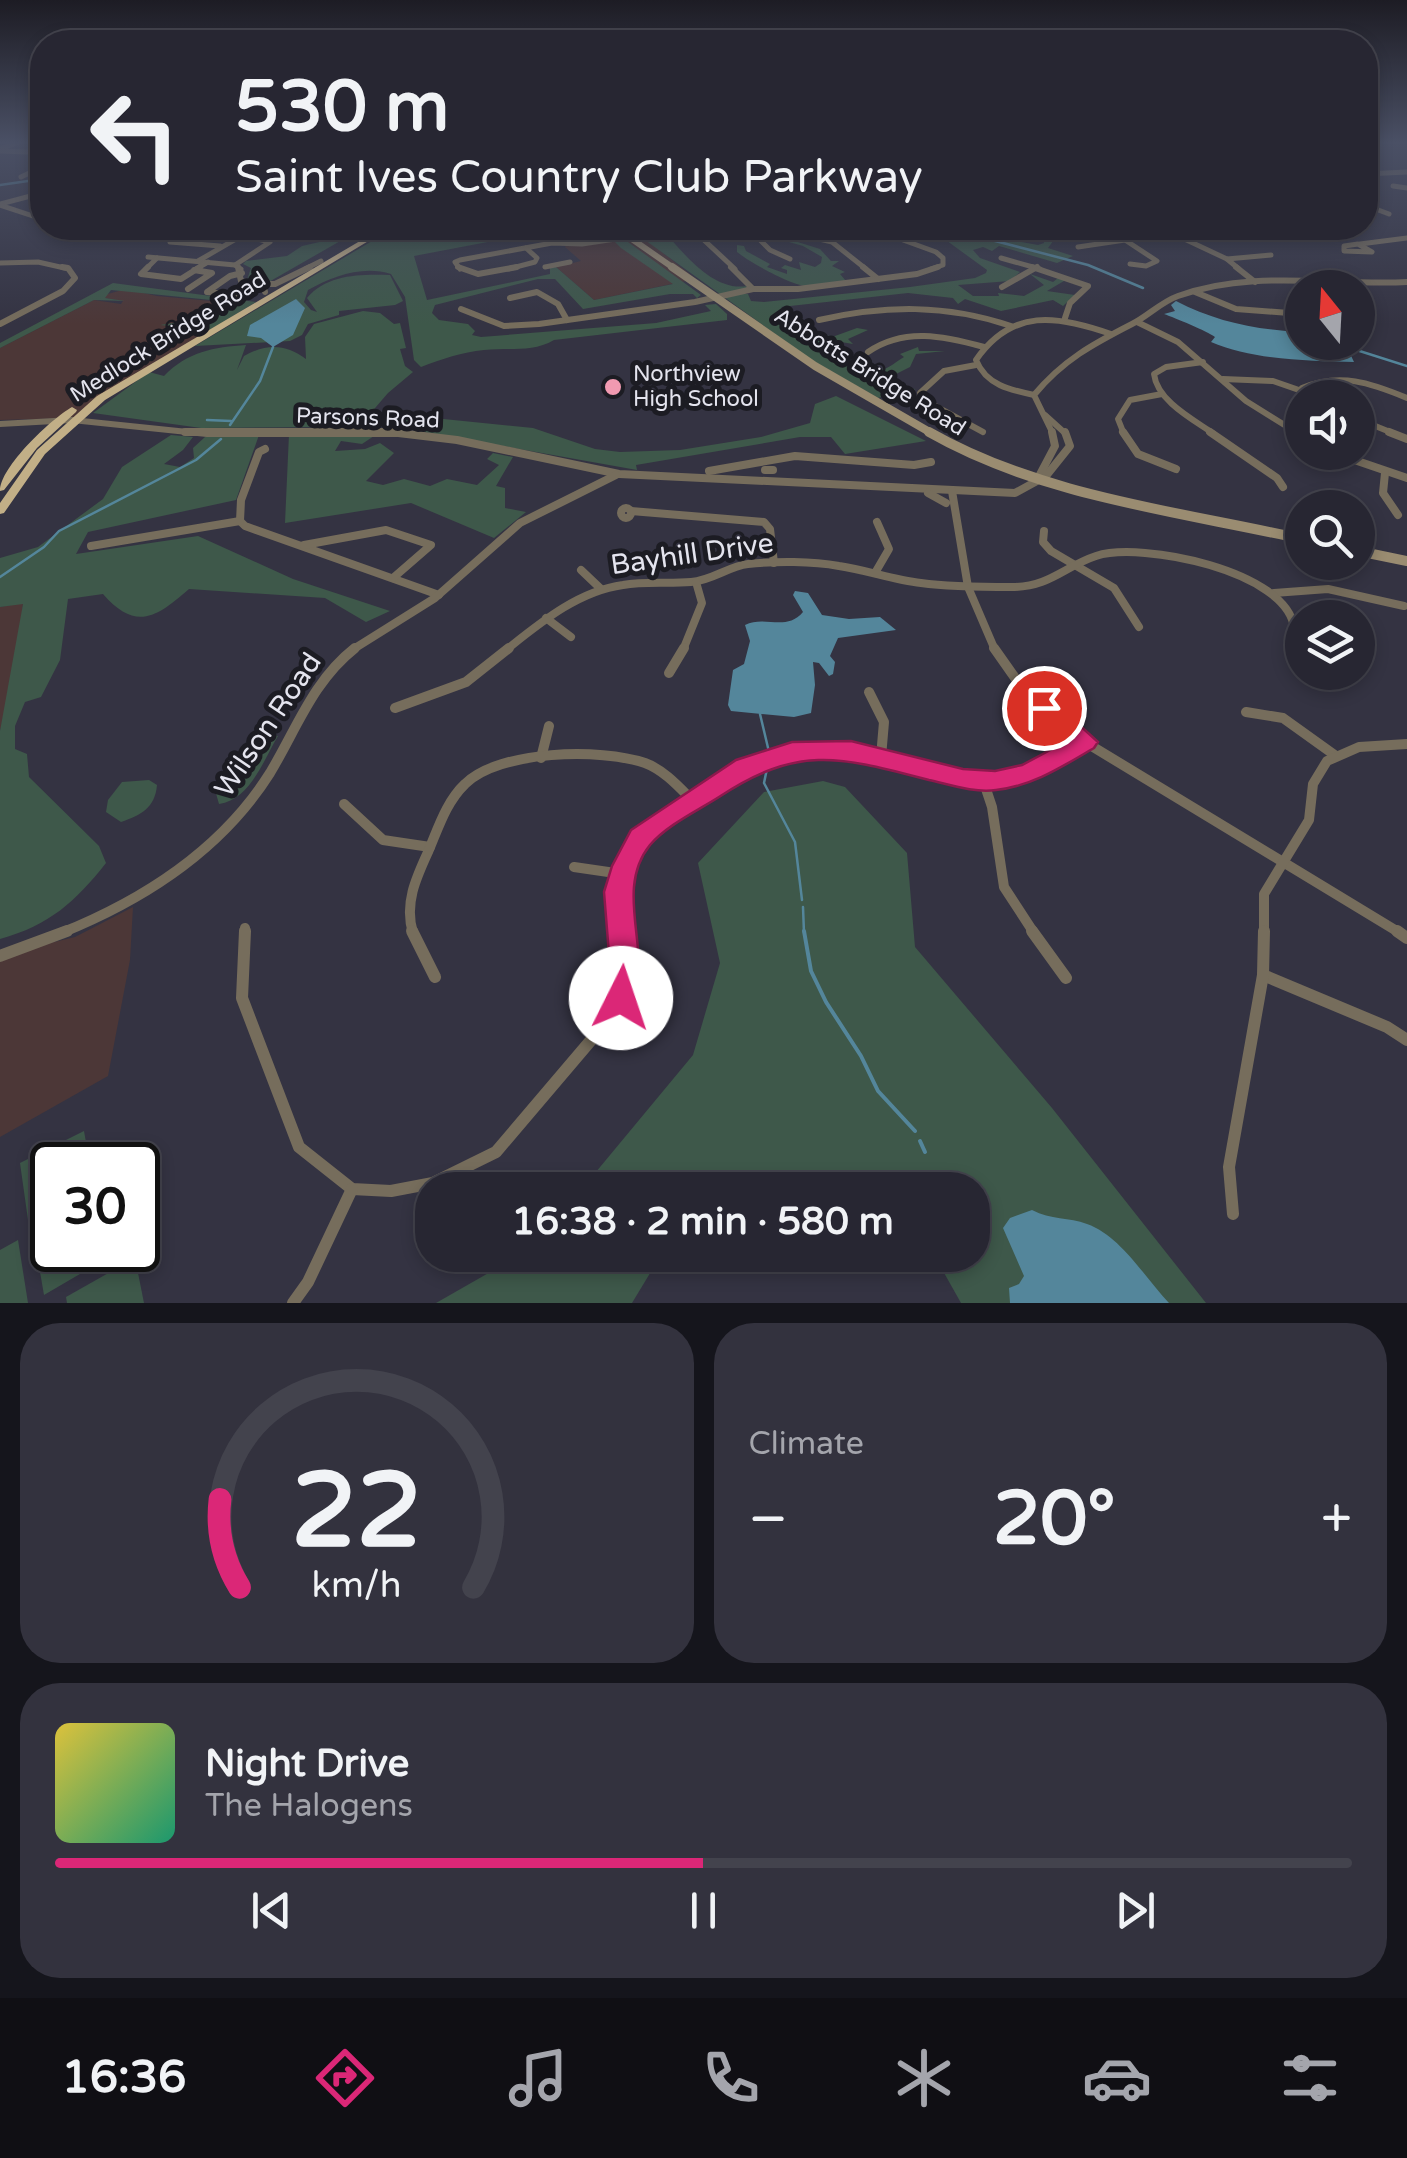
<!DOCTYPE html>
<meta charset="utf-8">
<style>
:root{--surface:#272632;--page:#33323e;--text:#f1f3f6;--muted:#a4a5ac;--line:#43434d;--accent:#db2777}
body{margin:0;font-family:"Varela Round",sans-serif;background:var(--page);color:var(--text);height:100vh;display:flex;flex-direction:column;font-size:38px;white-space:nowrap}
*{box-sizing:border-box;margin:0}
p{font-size:32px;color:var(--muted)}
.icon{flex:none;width:55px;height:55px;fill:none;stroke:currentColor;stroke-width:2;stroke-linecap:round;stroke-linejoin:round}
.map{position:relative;height:1303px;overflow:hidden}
.panel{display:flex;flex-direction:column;gap:20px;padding:20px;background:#15151c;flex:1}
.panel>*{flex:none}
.banner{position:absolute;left:30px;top:30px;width:1348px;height:210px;border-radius:40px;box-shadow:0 5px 15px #0003,0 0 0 2px var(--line);background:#272632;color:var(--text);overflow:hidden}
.needle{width:65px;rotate:342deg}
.controls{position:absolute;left:1285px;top:270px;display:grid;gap:20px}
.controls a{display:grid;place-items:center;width:90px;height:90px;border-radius:50%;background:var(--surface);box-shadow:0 5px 15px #0003,0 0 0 2px var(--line);font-size:50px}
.speed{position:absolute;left:30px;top:1142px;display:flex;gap:20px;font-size:50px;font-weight:700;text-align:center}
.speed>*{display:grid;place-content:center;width:130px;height:130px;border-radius:50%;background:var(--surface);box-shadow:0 5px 15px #0003,0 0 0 2px var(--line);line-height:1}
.speed .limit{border:5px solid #111;border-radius:15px;background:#fff;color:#111}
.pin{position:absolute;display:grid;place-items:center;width:85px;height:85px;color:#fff;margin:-42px;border:5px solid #fff;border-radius:50%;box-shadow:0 2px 10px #0007}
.me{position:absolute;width:110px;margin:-55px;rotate:4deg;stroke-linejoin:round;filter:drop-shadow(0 0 8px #0008)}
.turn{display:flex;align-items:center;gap:35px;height:210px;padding:0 40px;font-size:45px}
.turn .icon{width:130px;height:130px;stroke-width:2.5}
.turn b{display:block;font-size:70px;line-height:85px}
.big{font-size:75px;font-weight:700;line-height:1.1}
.panel .tile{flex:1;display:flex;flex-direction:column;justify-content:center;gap:15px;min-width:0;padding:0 35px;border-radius:40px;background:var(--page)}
.panel .dial{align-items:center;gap:0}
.dial svg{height:260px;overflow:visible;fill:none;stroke:var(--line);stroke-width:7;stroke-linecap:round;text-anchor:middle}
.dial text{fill:var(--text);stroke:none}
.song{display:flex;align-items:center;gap:30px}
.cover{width:120px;height:120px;border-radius:15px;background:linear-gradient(135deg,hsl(50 70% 55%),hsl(160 70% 35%))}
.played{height:10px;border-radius:5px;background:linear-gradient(90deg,var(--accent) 50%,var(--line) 50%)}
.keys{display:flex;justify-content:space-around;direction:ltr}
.heat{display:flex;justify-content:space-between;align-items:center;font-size:55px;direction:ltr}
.panel .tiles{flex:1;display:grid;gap:20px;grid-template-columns:1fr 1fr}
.tile:last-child{grid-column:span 2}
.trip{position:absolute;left:415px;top:1172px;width:575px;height:100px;border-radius:40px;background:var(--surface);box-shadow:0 5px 15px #0003,0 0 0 2px var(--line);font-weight:700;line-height:100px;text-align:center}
.tab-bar{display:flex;height:160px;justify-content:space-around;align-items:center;background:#100f14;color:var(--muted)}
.tab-bar .icon{width:70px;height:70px}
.tab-bar .selected{color:var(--accent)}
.tab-bar b{font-size:45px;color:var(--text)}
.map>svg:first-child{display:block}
</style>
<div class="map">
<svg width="1407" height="1303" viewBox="0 0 1407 1303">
<rect width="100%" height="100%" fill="#343342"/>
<g fill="#4c3737">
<path d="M610,228H643L633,229L696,279L594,300L556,267L581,261L565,247L570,241L614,237L617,233Z"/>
<path d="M126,289L157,296L223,302L201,319L168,325L210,330L72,418L0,420V348L94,300L121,304L123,301L104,298V295Z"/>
<path d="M23,603L18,650L0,731V607Z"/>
<path d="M133,907L130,960L108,1076L0,1137V955L75,937Z"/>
</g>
<g fill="#3e584a">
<path d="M335,228H363L267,283L247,280L251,268L243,264L246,261L287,256L302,246L337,238Z"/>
<path d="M394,228H447L433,233V237L439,240L562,228L414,256L427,300L550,274V268L556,267L594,300L673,284L621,248L615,242H628L701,295L697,298L693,294H670L583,309L555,279H538L435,305L432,313L439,320L468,324L475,331L472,335L481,337L656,323L711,311L705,305L716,304L727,314V320L554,340C532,353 510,347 484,350C462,352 442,359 421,367L414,360L405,297L391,274C363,265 333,276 308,290L304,302L311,310L317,312L307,298C327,274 361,274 390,275L403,301L395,305L339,311V315L308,324L302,335L290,341L195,346Z"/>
<path d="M661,228C682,251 712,292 747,286L743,294H748L751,301L764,302L910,287L975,278L986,273L987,270L943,238L909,234L893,228H945L957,232L989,228L985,231L1002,235L1000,238L1038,245L1044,243L1043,238L1035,237L1055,233L1057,228L1107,230L1094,232L1102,239L1096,240L1083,231L1056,237L1048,248L1073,256L1057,263L999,246L992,251L983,247L973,250L980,258L1020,272L1010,281L958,285L973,296H999L998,293L1024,296L1044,285L1030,274L1053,282L1058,278H1069L1047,291L1075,295L1063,306L1053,300L1001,311L965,299L958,304L953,298L908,293L781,307L788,312L783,324H794L793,334L835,336L857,328L868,330L848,339L853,344L841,342L830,347L839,355L833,357L852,368L861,366C880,377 888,367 904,357L900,354L918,347L919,351H945L916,354L910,367L894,375L896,386L915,389L912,394L894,393L878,398L810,359L631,230Z"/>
<path d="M785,238L820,249L831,261H839L832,266L845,272L840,274L846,281C833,282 815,286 808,286C794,287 749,262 737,252V245L744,246L746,251L770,264L767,267L787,274V270L781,268L785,265L801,270L799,262L815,267L821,263L822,257L803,246L782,240Z"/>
<path d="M113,283L256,302L210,330L160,325L201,319L221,301L111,290L105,298L125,301L94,300L0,348V343Z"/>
<path d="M363,311L380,313L394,324L400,323L406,348L400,349L405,366L413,372L388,393L363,422L335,427L201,428L93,413L149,372L164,376C187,352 214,347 246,345L237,370L244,356C267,343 286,344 306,359L305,337L314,324Z"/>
<path d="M836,396L926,441L845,454L831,437H800L636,465L637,470L379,424L388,417L404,415L533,428L595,449L620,452L680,450L761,437L810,423L815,404Z"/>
<path d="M289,434L374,436L362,444L341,441L335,451L365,449L380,443L394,453L366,481L383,485L404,479L430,486L447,479L477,485L499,465L487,459L493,453L513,457L496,486L505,488V508L526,512L494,538L411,503L285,523Z"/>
<path d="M171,435L193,437L183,450L164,464L180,467L194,458L193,448L205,437L259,435L236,500L88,532L76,554L198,536L293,579L390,611L366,622L325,598L189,589C157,617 136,632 103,594L68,599L60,660L41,697L25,702L15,726V749L27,754L29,777L99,846L106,863C75,902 50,925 0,939V731L23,604L0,607V558L38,547L103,499L122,467Z"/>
<path d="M269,734L278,736C263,761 250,800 219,804L215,790L220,783L261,736Z"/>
<path d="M149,780L157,785C155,808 141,815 121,822L106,812L108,800L122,782Z"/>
<path d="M823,781L845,787L907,853L915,947L1052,1108L1206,1303H961L934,1255H972V1190H581L693,1055L720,963L698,863L764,792Z"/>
<path d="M84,1131L90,1165H52V1207L28,1220L20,1163Z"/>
<path d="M52,1220V1250H121L44,1295L33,1231Z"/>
<path d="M18,1240L28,1303H0V1250Z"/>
<path d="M520,1255H661L632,1303H436Z"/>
<path d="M135,1258L144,1303H67L66,1297Z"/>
</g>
<g fill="#54869b">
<path d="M296,299L305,308L293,335L273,347L261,338L247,336L250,325Z"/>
<path d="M1176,301C1216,322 1258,330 1302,332V342L1345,343L1354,362C1310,361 1252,360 1211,342L1215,337C1207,331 1175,318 1164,314L1175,311L1171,305Z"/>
<path d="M795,591L808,593L822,615L849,619L880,617L896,630L838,638L830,656L835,662L833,674L829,676L819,663L813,662L815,685L811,713L794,717L731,711L728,705L733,670L744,664L750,641L745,625C765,615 786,632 803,612L793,595Z"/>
<path d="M1032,1210C1051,1220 1069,1217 1087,1224C1121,1236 1145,1278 1169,1303H1010L1009,1288L1019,1284L1024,1276L1003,1228L1010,1218Z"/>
</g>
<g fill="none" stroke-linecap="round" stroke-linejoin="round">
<g stroke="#54869b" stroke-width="2.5">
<path d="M0,185L42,179"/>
<path d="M945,228L1088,265L1143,288"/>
<path d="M1347,347L1407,366"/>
<path d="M207,420L231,421"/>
<path d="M230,425L260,381L273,347"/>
<path d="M0,577L44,547L59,531L196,460L221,439"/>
<path d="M760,714L769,752"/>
<path d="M769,759L764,783L795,842L802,900"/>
<path d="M803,907L804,933"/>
</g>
<g stroke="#54869b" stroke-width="4">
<path d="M804,931L811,971L826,1002L861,1056L878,1091L915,1131"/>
<path d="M920,1141L925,1152"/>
</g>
<g stroke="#766d5c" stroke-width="5">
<path d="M0,149L19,142"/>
<path d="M0,151L27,152"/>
<path d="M21,177L42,167"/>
<path d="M1393,186L1407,188"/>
<path d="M0,204L42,193"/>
<path d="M0,205L42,219"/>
<path d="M1365,205L1389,214"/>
<path d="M62,228L128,239L147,228"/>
<path d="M221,228L247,230"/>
<path d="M691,228L735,269"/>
<path d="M758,228L754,234L770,250L790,259"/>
<path d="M773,228L832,242L866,269"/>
<path d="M870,228L936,252L943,258V265L931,269"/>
<path d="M1118,228L1125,240L1157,261L1146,266L1130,264"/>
<path d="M1161,228L1227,259L1239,269"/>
<path d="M1239,229L1260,228"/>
<path d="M1023,234L1030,228"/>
<path d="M170,242L220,246"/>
<path d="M1358,244L1372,252L1344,251V246Z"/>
<path d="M1360,244L1407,238"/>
<path d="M1078,247L1125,240"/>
<path d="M148,257L235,265L241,269"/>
<path d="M1001,258L1040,269"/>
<path d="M1227,259L1271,255"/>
<path d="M198,261L255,228"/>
<path d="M0,263L38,262L69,269"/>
<path d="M235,265L270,242L241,235"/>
<path d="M545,267L570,262"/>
<path d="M146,269L157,258"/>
<path d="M196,269L208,262"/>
<path d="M305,269L321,261"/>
<path d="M460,269L455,262L460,260L552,243L582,244L629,237"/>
<path d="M508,269L535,262L537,258L526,248"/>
<path d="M1033,269L1037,267"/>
</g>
<g stroke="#766d5c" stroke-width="6">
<path d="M148,267L141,274L181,279L200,267"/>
<path d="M238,267L241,281L264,287L265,292"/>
<path d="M458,267L478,274L517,267"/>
<path d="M731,267L753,289H749"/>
<path d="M863,267L878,279"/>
<path d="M1032,267L1088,286L1070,303L1065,318"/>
<path d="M1236,267L1255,282"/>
<path d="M259,284H275L310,267"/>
<path d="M1002,287L1037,267"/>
<path d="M188,289L212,273L194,270"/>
<path d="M1195,292L1236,309L1302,314"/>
<path d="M237,295L207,292L230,276L242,273"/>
<path d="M510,298L537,292L558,304L567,320"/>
<path d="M461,309L504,326L539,324L695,302L753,289H798L917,274L938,267"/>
<path d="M819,320C885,305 946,304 1011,326"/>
<path d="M1137,322L1178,342L1246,401L1299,434"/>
<path d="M0,324L63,291L75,278L68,268L62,267"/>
<path d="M868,352C904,327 944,336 984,347"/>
<path d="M1203,362L1166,367L1154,374C1157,401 1194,420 1214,434"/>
<path d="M976,365L944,371L920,393L924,400L983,432"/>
<path d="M1223,379L1273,381L1322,398"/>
<path d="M1302,388C1340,372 1371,383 1407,398"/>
<path d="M1034,395C1010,390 986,385 976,360C1012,308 1057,315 1111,334"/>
<path d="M1045,415L1066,434"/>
<path d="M1358,419L1395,434"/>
<path d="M0,424L72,420L207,434H409"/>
<path d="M1053,434L1034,395C1063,360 1093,344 1132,324C1148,316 1161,302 1178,296C1251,269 1331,286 1407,282"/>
<path d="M1124,434L1118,419L1130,400L1162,394"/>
</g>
<g stroke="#766d5c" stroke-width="8">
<path d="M185,432H390L457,440L619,474L1015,493L1046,476L1070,446L1065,432"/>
<path d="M1123,432L1138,454L1176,469"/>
<path d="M1210,432L1277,478L1283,487"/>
<path d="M1295,432L1302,436"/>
<path d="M1389,432L1407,439"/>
<path d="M265,449L259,452L241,500L240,521L245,526L439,595"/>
<path d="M1331,452L1407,478"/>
<path d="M765,470H773"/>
<path d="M709,471L795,456L914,465L931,462"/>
<path d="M1385,473L1383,493L1398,515"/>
<path d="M1037,480L1055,446L1052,432"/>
<path d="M952,491L968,587L995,650"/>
<path d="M928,493L946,503"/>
<circle cx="626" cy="513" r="5"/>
<path d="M631,511L764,522L770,529L774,563"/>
<path d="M1044,531L1043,542L1051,551L1114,588L1139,627"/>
<path d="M304,545L386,530L431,545L393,578"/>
<path d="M91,546L240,521"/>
<path d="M581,570L601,589"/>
<path d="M875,573L889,549L877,522"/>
<path d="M1274,593L1328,589L1404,606"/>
<path d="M546,618L571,637"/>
<path d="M352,650L435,598L520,523L616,475"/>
<path d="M506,650C540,623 578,591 623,585C645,581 668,584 691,582C711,581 729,566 748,564C776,561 812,561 839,566C867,570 893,580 921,583C950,587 982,587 1012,587C1050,587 1065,566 1096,556C1141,541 1288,571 1294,628"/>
<path d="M683,650L702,603L696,582"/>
</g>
<g stroke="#766d5c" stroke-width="10">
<path d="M994,648L1020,685L1080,739L1400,933"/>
<path d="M669,673L684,648"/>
<path d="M869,692L884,722L881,757"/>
<path d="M395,708L466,682L509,648"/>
<path d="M1246,712L1283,718L1336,756"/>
<path d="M541,758L549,726"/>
<path d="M983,780L992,807L1004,887L1034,933"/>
<path d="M344,804L383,840L430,847"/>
<path d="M574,867L622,874"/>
<path d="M61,933C143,900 222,849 270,773C297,728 313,681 355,648"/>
<path d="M244,933L245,928"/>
<path d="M413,933C404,904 416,878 428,852C438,829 446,802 465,784C499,750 601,748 645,763C664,770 679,787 693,801"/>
<path d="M621,933C618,906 616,876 631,851C646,825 739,766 768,757C788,751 809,748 829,750C885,753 937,782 994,780C1028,779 1057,759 1085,742"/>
<path d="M1264,933V894L1309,820L1313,784L1327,761L1359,747L1407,744"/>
</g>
<g stroke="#766d5c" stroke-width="12">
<path d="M245,931L242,998L299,1147L352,1189L391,1191L433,1183L496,1152L609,1019L622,976L621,931"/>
<path d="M412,931L435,977"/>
<path d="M1032,931L1066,978"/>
<path d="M1397,931L1407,938"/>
<path d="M0,956L67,931"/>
<path d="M1263,975L1387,1027L1407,1040"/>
<path d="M1233,1214L1229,1167L1263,975L1264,931"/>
<path d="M293,1303L308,1282L352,1189"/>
</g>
<path stroke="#766d5c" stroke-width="5" d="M1365,174L1407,172"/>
<path stroke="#9a8c71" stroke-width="6" d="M616,228L675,269"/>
<path stroke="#9a8c71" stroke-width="8" d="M672,267L815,366L933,434"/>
<g stroke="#9a8c71" stroke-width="10">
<path d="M929,432C1041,496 1177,511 1302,539"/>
<path d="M1358,551L1407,561"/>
</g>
<g fill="#c2af87" fill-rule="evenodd">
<path d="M382,228H390L105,400L45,454L4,513L0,514V503L37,450L97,396Z"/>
<path d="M72,407L77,410L76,412L37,448L4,490L0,491C0,467 51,419 72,407Z"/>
</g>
</g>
<linearGradient id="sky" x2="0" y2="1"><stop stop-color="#1d1c24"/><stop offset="0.44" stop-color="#4a5065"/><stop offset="1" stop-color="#4a5065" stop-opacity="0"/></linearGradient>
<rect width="1407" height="324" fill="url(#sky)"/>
<path fill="#db2777" stroke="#8e194d" stroke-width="2.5" d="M1044,699L1053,701L1098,742L1094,748C1063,766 1033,786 996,790C974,793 951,785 929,780C841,757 799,744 719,797C697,811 667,825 650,845C612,892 655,956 632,1008L621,1012L610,1008L605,998L610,967L604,892L612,866L631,830L736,760L792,742L851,741L963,769L995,771L1022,765L1067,741L1032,708Z"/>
<circle fill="#f19ab1" stroke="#1c1c23" stroke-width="4" cx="613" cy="387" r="10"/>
<g text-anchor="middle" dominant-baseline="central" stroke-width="10" stroke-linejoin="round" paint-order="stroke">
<g font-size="22" fill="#e4e4ee" stroke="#1c1c23">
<text transform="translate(168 337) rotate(-32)">Medlock Bridge Road</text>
<text transform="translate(870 372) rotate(32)">Abbotts Bridge Road</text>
<text transform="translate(368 418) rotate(2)">Parsons Road</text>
</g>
<g font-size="22" fill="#e4e4ee" stroke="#1c1c23" text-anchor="start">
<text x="633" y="374">Northview<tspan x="633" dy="25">High School</tspan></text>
</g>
<g font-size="28" fill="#e4e4ee" stroke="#1c1c23">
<text transform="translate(692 554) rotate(-8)">Bayhill Drive</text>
<text transform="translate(268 725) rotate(-56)">Wilson Road</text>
</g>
</g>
</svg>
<div class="controls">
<a><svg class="needle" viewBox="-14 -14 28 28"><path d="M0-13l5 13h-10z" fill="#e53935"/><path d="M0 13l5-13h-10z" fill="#a4a5ac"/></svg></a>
<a><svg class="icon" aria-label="sound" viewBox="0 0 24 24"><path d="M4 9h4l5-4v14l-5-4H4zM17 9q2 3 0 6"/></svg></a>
<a><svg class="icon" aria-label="search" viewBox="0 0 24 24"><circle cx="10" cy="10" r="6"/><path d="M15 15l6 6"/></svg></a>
<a><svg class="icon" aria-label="layers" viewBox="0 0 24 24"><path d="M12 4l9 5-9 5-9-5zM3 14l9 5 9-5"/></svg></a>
</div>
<div class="speed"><div class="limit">30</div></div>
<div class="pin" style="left:1044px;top:708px;background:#d93025"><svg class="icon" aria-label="arrive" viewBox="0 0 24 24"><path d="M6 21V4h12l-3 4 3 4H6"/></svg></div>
<svg class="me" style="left:621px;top:998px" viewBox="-20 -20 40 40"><circle r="19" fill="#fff"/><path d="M0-13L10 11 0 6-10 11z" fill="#db2777"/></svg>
<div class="trip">16:38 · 2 min · 580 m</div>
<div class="banner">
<div class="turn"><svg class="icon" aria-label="left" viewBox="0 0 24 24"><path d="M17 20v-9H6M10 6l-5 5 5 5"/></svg><div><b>530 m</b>Saint Ives Country Club Parkway</div></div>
</div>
</div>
<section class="panel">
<div class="tiles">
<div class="tile dial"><svg viewBox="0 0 100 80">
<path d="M14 69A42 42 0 1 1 86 69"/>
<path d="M14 69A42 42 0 0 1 8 42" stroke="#db2777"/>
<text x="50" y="56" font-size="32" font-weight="700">22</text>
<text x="50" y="72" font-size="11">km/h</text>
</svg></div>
<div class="tile"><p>Climate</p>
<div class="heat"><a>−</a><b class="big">20°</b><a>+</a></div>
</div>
<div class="tile">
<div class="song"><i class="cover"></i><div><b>Night Drive</b><p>The Halogens</p></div></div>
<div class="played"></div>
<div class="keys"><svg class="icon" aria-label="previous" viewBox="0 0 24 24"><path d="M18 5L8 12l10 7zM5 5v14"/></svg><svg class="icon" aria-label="pause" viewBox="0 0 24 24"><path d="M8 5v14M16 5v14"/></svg><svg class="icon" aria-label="next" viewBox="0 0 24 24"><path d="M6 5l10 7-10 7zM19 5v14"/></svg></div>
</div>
</div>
</section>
<nav class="tab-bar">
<b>16:36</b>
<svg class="icon selected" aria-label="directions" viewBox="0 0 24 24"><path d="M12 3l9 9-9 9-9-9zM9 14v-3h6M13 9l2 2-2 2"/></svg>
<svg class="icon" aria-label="music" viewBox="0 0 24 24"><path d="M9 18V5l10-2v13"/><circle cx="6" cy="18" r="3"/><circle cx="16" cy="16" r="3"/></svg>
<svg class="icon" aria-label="phone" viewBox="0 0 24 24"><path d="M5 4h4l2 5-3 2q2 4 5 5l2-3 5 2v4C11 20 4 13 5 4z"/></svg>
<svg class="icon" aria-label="climate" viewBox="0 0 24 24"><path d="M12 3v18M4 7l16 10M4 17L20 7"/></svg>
<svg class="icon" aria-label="car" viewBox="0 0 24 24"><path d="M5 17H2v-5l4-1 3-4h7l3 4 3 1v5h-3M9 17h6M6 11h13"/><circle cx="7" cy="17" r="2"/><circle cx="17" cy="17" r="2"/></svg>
<svg class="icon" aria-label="filters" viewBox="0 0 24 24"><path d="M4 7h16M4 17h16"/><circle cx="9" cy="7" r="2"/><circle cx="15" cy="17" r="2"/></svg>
</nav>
